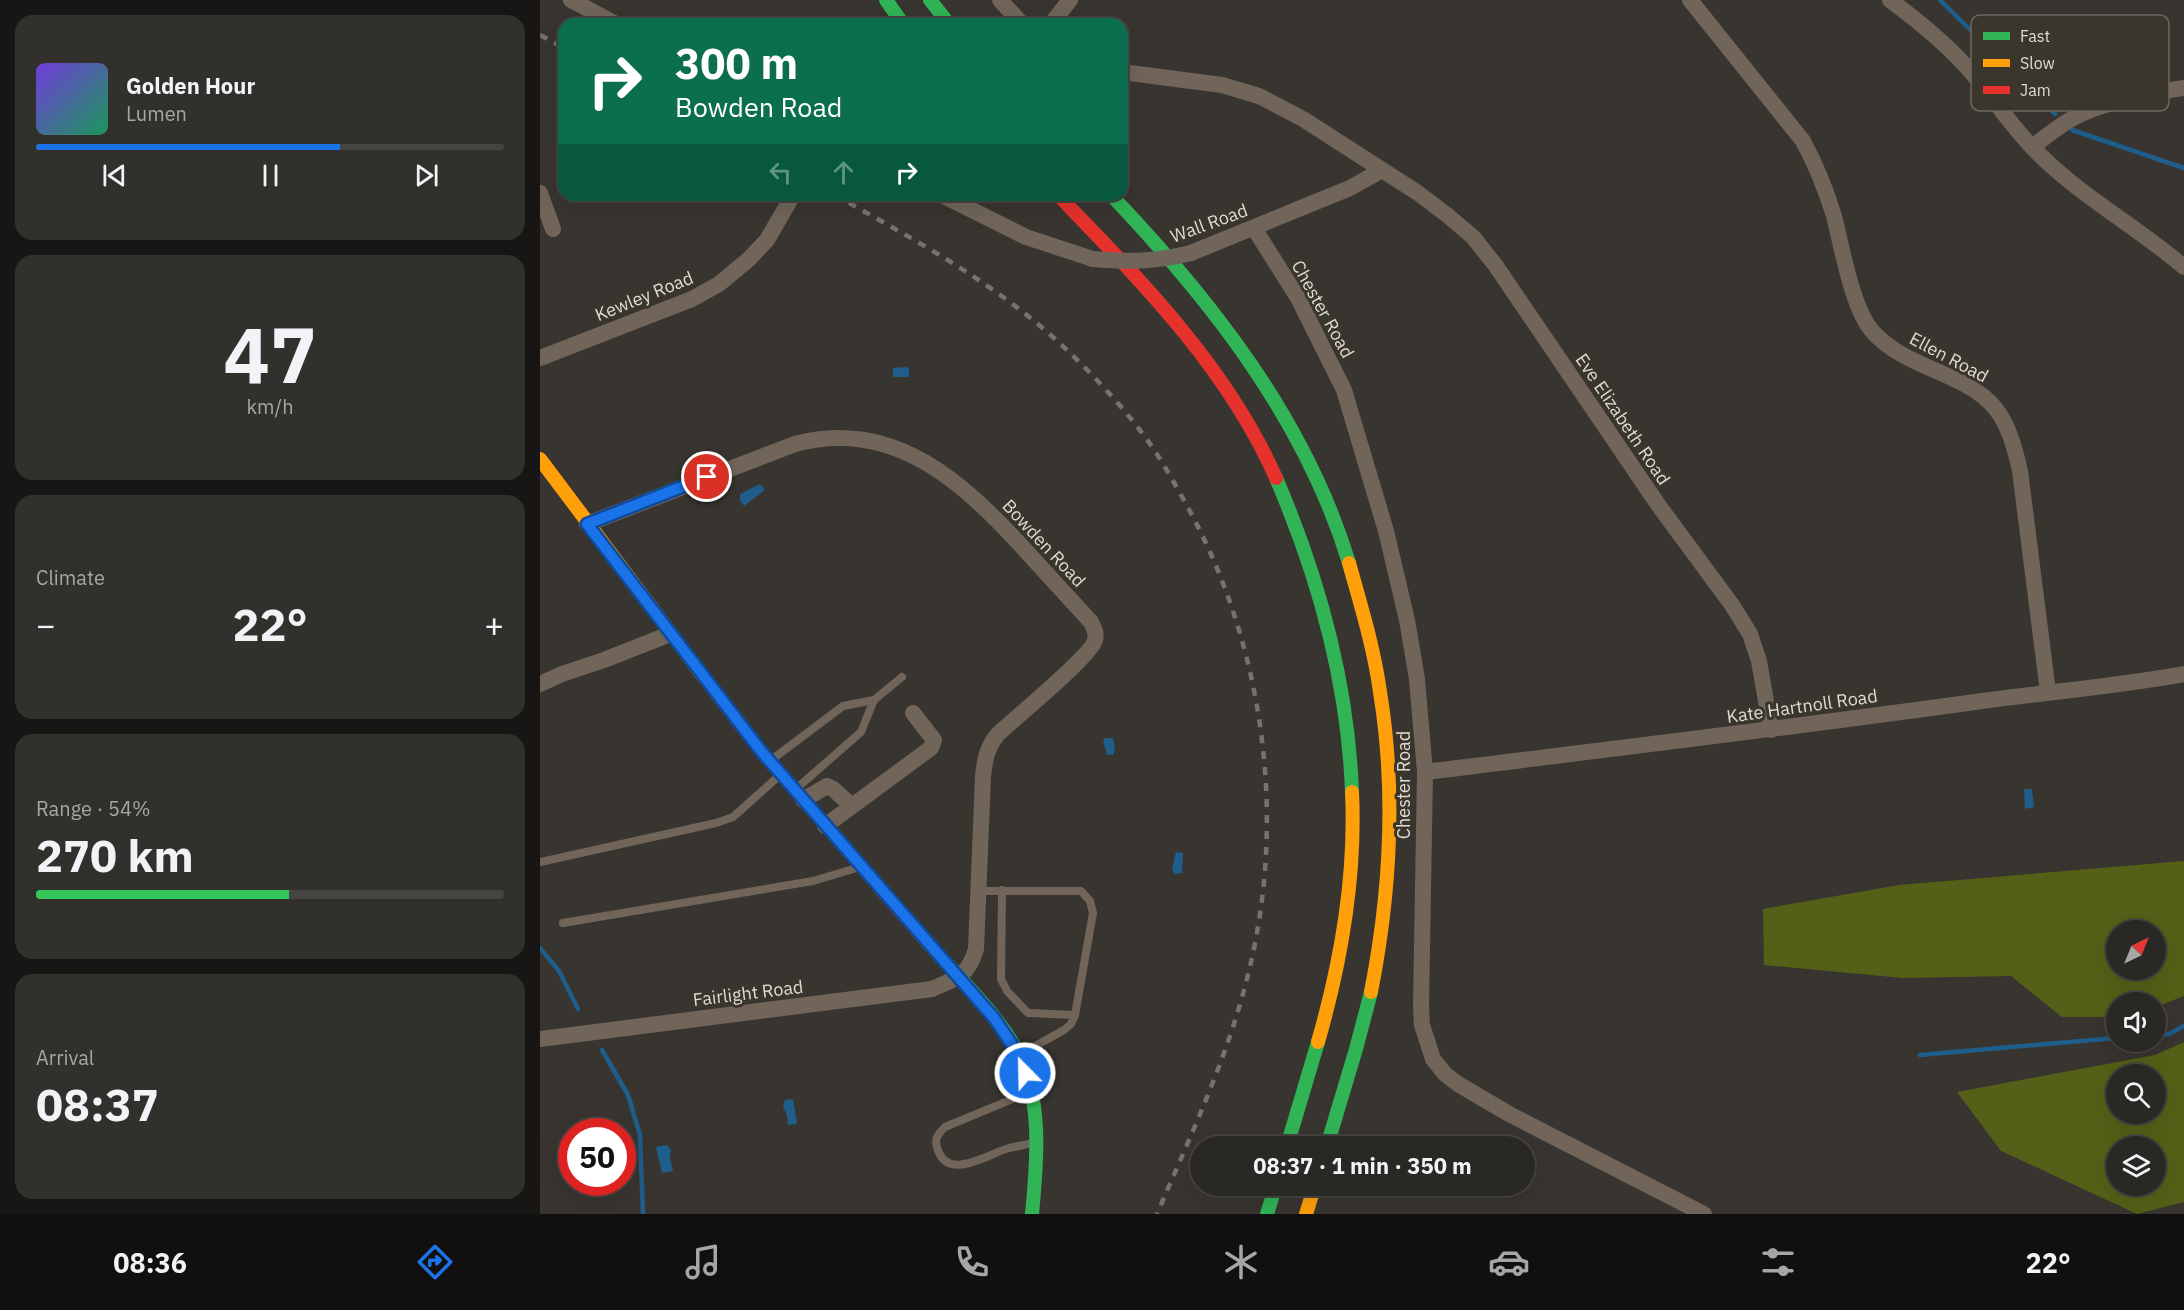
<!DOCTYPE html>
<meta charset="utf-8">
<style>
:root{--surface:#2a2824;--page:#32302c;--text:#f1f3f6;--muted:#a5a6a6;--line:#464441;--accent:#1a73e8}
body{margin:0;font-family:"IBM Plex Sans",sans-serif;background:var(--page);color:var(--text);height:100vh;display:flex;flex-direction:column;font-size:22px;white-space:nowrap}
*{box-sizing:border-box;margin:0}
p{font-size:20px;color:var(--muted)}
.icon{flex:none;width:33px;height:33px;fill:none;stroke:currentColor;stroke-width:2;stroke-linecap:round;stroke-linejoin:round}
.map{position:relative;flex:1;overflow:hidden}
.sheet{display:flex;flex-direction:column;gap:15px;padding:15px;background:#171614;width:540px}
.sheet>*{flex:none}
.hud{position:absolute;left:18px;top:18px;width:570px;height:183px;border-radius:18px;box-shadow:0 6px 24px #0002,0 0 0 2px var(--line);background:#0b6e4f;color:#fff;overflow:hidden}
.needle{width:39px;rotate:43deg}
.buttons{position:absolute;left:1566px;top:920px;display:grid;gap:12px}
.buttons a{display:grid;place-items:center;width:60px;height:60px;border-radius:50%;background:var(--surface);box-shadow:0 6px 24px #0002,0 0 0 2px var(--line);font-size:30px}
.speed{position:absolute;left:18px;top:1118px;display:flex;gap:12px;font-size:30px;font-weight:700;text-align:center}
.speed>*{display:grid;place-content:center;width:78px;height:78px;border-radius:50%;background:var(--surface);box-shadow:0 6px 24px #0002,0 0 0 2px var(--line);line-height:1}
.speed .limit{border:9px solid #d22;background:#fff;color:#111}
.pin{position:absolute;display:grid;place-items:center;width:51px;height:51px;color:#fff;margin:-26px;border:3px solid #fff;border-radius:50%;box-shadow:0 2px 6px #0007}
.me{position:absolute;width:66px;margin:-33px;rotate:337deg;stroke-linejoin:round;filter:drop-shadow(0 0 4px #0008)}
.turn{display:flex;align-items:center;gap:21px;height:126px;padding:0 18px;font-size:27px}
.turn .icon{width:78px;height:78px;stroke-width:2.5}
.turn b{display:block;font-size:42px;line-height:51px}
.lanes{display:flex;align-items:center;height:57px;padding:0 18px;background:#0003;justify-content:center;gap:30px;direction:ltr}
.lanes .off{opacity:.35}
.big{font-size:45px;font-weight:700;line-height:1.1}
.sheet .tile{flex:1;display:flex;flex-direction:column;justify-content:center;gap:9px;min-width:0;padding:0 21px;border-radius:18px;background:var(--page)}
.sheet .dial{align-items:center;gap:0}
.dial b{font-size:78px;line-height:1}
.song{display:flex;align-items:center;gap:18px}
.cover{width:72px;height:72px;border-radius:9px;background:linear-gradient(135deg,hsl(260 70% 55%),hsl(150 70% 35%))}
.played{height:6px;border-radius:3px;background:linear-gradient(90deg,var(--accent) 65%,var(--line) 65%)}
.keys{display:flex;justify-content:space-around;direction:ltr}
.heat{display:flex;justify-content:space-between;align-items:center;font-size:33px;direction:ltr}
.charge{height:9px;border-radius:4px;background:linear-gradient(90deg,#34c759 54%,var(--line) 0)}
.trip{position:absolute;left:650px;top:1136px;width:345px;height:60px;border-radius:30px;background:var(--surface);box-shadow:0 6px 24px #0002,0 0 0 2px var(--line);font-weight:700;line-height:60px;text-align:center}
.tab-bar{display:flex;height:96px;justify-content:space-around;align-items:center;background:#11100e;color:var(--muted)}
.tab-bar .icon{width:42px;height:42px}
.tab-bar .selected{color:var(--accent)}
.tab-bar b{font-size:27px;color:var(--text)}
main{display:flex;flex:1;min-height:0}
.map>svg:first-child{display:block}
</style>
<main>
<section class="sheet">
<div class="tile">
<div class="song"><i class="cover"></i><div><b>Golden Hour</b><p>Lumen</p></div></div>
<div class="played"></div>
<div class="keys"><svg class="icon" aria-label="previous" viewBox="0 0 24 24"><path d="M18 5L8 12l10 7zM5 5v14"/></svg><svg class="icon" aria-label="pause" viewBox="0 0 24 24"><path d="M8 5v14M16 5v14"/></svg><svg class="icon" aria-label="next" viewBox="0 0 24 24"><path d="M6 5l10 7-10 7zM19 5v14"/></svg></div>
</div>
<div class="tile dial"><b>47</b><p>km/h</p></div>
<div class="tile"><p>Climate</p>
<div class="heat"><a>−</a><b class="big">22°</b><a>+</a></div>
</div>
<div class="tile"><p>Range · 54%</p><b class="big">270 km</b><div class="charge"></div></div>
<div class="tile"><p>Arrival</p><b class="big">08:37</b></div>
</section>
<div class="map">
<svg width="1644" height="1214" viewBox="0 0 1644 1214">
<rect width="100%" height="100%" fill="#383530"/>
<g fill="#546017" fill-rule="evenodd">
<path d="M1644,861V996L1616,1007V1002H1576V1017H1522L1471,976L1363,978L1224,965L1223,909L1359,885ZM1576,930H1616V969H1576Z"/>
<path d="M1644,1042V1202L1597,1214L1461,1151L1417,1092L1615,1055ZM1576,1074H1616V1113H1576ZM1576,1146H1616V1185H1576Z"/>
</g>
<g fill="#1f5d8b">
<path d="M365,367L369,368V377H353V368Z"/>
<path d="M220,484L225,490L204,506L200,500V494Z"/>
<path d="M565,738H573L575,749L573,755H567L563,741Z"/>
<path d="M1484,789H1492L1494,807L1485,809Z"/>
<path d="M636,852L643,853L642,873L634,874L632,869Z"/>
<path d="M253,1099L257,1124L248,1125L247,1115L243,1107L245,1100Z"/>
<path d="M127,1145L131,1150L130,1158L133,1171L122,1173L116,1147Z"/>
</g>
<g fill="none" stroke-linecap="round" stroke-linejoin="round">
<g stroke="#1f5d8b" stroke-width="4.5">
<path d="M1400,0L1515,114"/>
<path d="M1532,130L1644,168"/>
<path d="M0,948L19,971L38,1009"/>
<path d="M1616,1035L1629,1034L1644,1026"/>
<path d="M62,1050L88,1095L100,1135L103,1214"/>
<path d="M1380,1055L1576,1038"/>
</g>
<g stroke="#71655a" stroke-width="8">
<path d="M230,761L303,706L334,700"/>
<path d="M257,788L321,732L334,700L362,677"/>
<path d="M0,862L176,823L193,817L240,775"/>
<path d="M462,890L461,979L467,991L488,1013L535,1015"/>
<path d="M439,891H541L550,901L553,913L535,1015L531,1024L524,1030L479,1055"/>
<path d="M23,923L273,881L320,867"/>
<path d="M487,1093L405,1127C399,1133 394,1138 397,1147C406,1183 448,1154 469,1148C477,1146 485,1145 492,1143"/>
</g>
<g stroke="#71655a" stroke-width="16">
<path d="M31,0L76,24"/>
<path d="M460,0L482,24"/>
<path d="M1150,0L1263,141C1276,165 1286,190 1294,216C1302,247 1312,309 1333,332C1366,369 1427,373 1455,408C1469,425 1475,449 1480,471L1508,692"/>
<path d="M1350,0C1377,20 1410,47 1432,73C1453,97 1470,125 1493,148C1538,195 1595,225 1644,267"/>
<path d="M511,24L530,0"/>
<path d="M582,72L682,85L719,96L763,119L878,193L907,215L933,237L956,266L1119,506L1192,605L1210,634L1219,661L1231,730"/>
<path d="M1492,147C1507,136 1522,123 1539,115C1572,100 1608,93 1644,88"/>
<path d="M0,193L13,229"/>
<path d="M402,195L486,237L553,259"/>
<path d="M714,228L758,298L804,390L846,531L867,620L877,679L885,772L881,1007L882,1025L893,1059L905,1074L918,1084L969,1114L1164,1214"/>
<path d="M651,253L810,188L842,170"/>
<path d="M0,358L152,299L179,284L209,259L227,240L253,195"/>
<path d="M0,684L22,674L64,660L130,634"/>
<path d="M885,772C1071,749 1256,727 1442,701C1509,692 1577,686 1644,674"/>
<path d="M263,800L287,786L293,789L312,806"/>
<path d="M285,826L391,748L394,740L373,713"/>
<path d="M0,1039L392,989C416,978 428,977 436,949L443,776C445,759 447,747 458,734C474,719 552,655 555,640C557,633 554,628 551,622C530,599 508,575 486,551C424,483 354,417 255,444L47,524"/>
</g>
<g stroke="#30b455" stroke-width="14">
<path d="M346,0L363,24"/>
<path d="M390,0L409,24"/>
<path d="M571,195C672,301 766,421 809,563"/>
<path d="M736,478C779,578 808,683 812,792"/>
<path d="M387,942C416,975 457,1013 477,1051C503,1099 497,1162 492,1214"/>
<path d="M747,1146L778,1042"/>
<path d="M787,1146L816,1049L831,992"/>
<path d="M727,1214L736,1185"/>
</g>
<g stroke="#ff9f0a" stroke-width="14">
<path d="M0,459L163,676"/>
<path d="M809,563C821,606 834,648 840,692C856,790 850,895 831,992"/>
<path d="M778,1042C801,962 816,875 812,792"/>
<path d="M766,1214L775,1185"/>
</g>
<g stroke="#e5322d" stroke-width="14">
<path d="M518,195C601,281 687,367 736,478"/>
<path d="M163,676L221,751L387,942"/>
</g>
<g stroke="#7a726a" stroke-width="4.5" stroke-dasharray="8 8" stroke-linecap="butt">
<path d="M0,35L24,48"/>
<path d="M295,195C371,238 450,280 515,339C550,371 585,408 613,448C623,463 632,479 641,495C721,634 747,805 711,962C691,1051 652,1132 617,1214"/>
</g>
<path stroke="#71655a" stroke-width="16" d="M553,259C590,262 614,262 651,253"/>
</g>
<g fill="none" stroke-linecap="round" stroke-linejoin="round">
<defs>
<path id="route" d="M167,477L47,524L221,751L454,1018L479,1055L485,1073"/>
</defs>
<use href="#route" stroke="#114b97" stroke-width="15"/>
<use href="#route" stroke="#1a73e8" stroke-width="10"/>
</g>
<g text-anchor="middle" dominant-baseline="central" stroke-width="6" stroke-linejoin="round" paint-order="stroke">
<g font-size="18" fill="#dfdcd5" stroke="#3b362c">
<text transform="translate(669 223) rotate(-20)">Wall Road</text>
<text transform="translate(104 296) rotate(-22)">Kewley Road</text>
<text transform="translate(783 309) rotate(61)">Chester Road</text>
<text transform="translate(1409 357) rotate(28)">Ellen Road</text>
<text transform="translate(1083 419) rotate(56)">Eve Elizabeth Road</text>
<text transform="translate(504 543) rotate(47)">Bowden Road</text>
<text transform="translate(1262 706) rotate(-8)">Kate Hartnoll Road</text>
<text transform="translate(863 785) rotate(-90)">Chester Road</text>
<text transform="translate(208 993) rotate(-7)">Fairlight Road</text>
</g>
</g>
<rect x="1431" y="15" width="198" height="96" rx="9" fill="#3b362c" stroke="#6c685f" stroke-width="1.5"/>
<rect x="1443" y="32" width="27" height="8" fill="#30b455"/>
<rect x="1443" y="59" width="27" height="8" fill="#ff9f0a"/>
<rect x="1443" y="86" width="27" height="8" fill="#e5322d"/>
<g font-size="16" fill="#dfdcd5">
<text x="1480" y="42">Fast</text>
<text x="1480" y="69">Slow</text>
<text x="1480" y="96">Jam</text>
</g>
</svg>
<div class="buttons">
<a><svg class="needle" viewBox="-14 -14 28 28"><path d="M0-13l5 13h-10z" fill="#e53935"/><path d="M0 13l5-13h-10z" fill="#a5a6a6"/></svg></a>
<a><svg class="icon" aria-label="sound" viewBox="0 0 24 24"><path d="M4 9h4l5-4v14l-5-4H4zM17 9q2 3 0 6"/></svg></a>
<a><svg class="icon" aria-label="search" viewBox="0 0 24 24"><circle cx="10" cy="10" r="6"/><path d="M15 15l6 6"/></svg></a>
<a><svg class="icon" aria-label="layers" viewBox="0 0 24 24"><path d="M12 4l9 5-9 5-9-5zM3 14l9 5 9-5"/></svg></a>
</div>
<div class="speed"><div class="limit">50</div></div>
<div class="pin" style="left:167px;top:477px;background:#d93025"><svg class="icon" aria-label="arrive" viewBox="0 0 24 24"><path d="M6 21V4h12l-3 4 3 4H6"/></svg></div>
<svg class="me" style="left:485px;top:1073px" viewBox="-20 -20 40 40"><circle r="17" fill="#1a73e8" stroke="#fff" stroke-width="3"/><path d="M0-11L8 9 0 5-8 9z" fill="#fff"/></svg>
<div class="trip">08:37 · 1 min · 350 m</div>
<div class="hud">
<div class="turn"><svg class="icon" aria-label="right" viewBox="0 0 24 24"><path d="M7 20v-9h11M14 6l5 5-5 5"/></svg><div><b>300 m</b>Bowden Road</div></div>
<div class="lanes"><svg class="icon off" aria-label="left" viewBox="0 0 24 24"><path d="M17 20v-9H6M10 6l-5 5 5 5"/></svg><svg class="icon off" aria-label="ahead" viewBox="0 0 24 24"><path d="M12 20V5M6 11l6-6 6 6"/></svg><svg class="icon" aria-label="right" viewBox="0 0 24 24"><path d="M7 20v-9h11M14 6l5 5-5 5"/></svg></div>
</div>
</div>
</main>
<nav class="tab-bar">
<b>08:36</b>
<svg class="icon selected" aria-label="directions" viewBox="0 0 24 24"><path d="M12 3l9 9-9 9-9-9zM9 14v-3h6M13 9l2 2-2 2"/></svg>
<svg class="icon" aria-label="music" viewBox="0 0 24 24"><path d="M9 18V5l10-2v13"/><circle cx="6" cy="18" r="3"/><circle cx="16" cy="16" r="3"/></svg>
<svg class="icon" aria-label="phone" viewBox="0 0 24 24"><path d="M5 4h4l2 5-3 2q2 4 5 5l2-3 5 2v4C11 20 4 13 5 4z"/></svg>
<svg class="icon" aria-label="climate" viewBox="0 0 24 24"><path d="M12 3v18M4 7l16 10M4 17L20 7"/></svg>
<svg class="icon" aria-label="car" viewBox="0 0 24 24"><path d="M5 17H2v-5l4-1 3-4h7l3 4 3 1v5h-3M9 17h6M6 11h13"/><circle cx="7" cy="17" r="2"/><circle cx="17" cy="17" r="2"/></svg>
<svg class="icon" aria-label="filters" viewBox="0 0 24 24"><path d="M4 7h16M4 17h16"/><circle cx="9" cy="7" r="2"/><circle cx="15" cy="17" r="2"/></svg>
<b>22°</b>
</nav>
